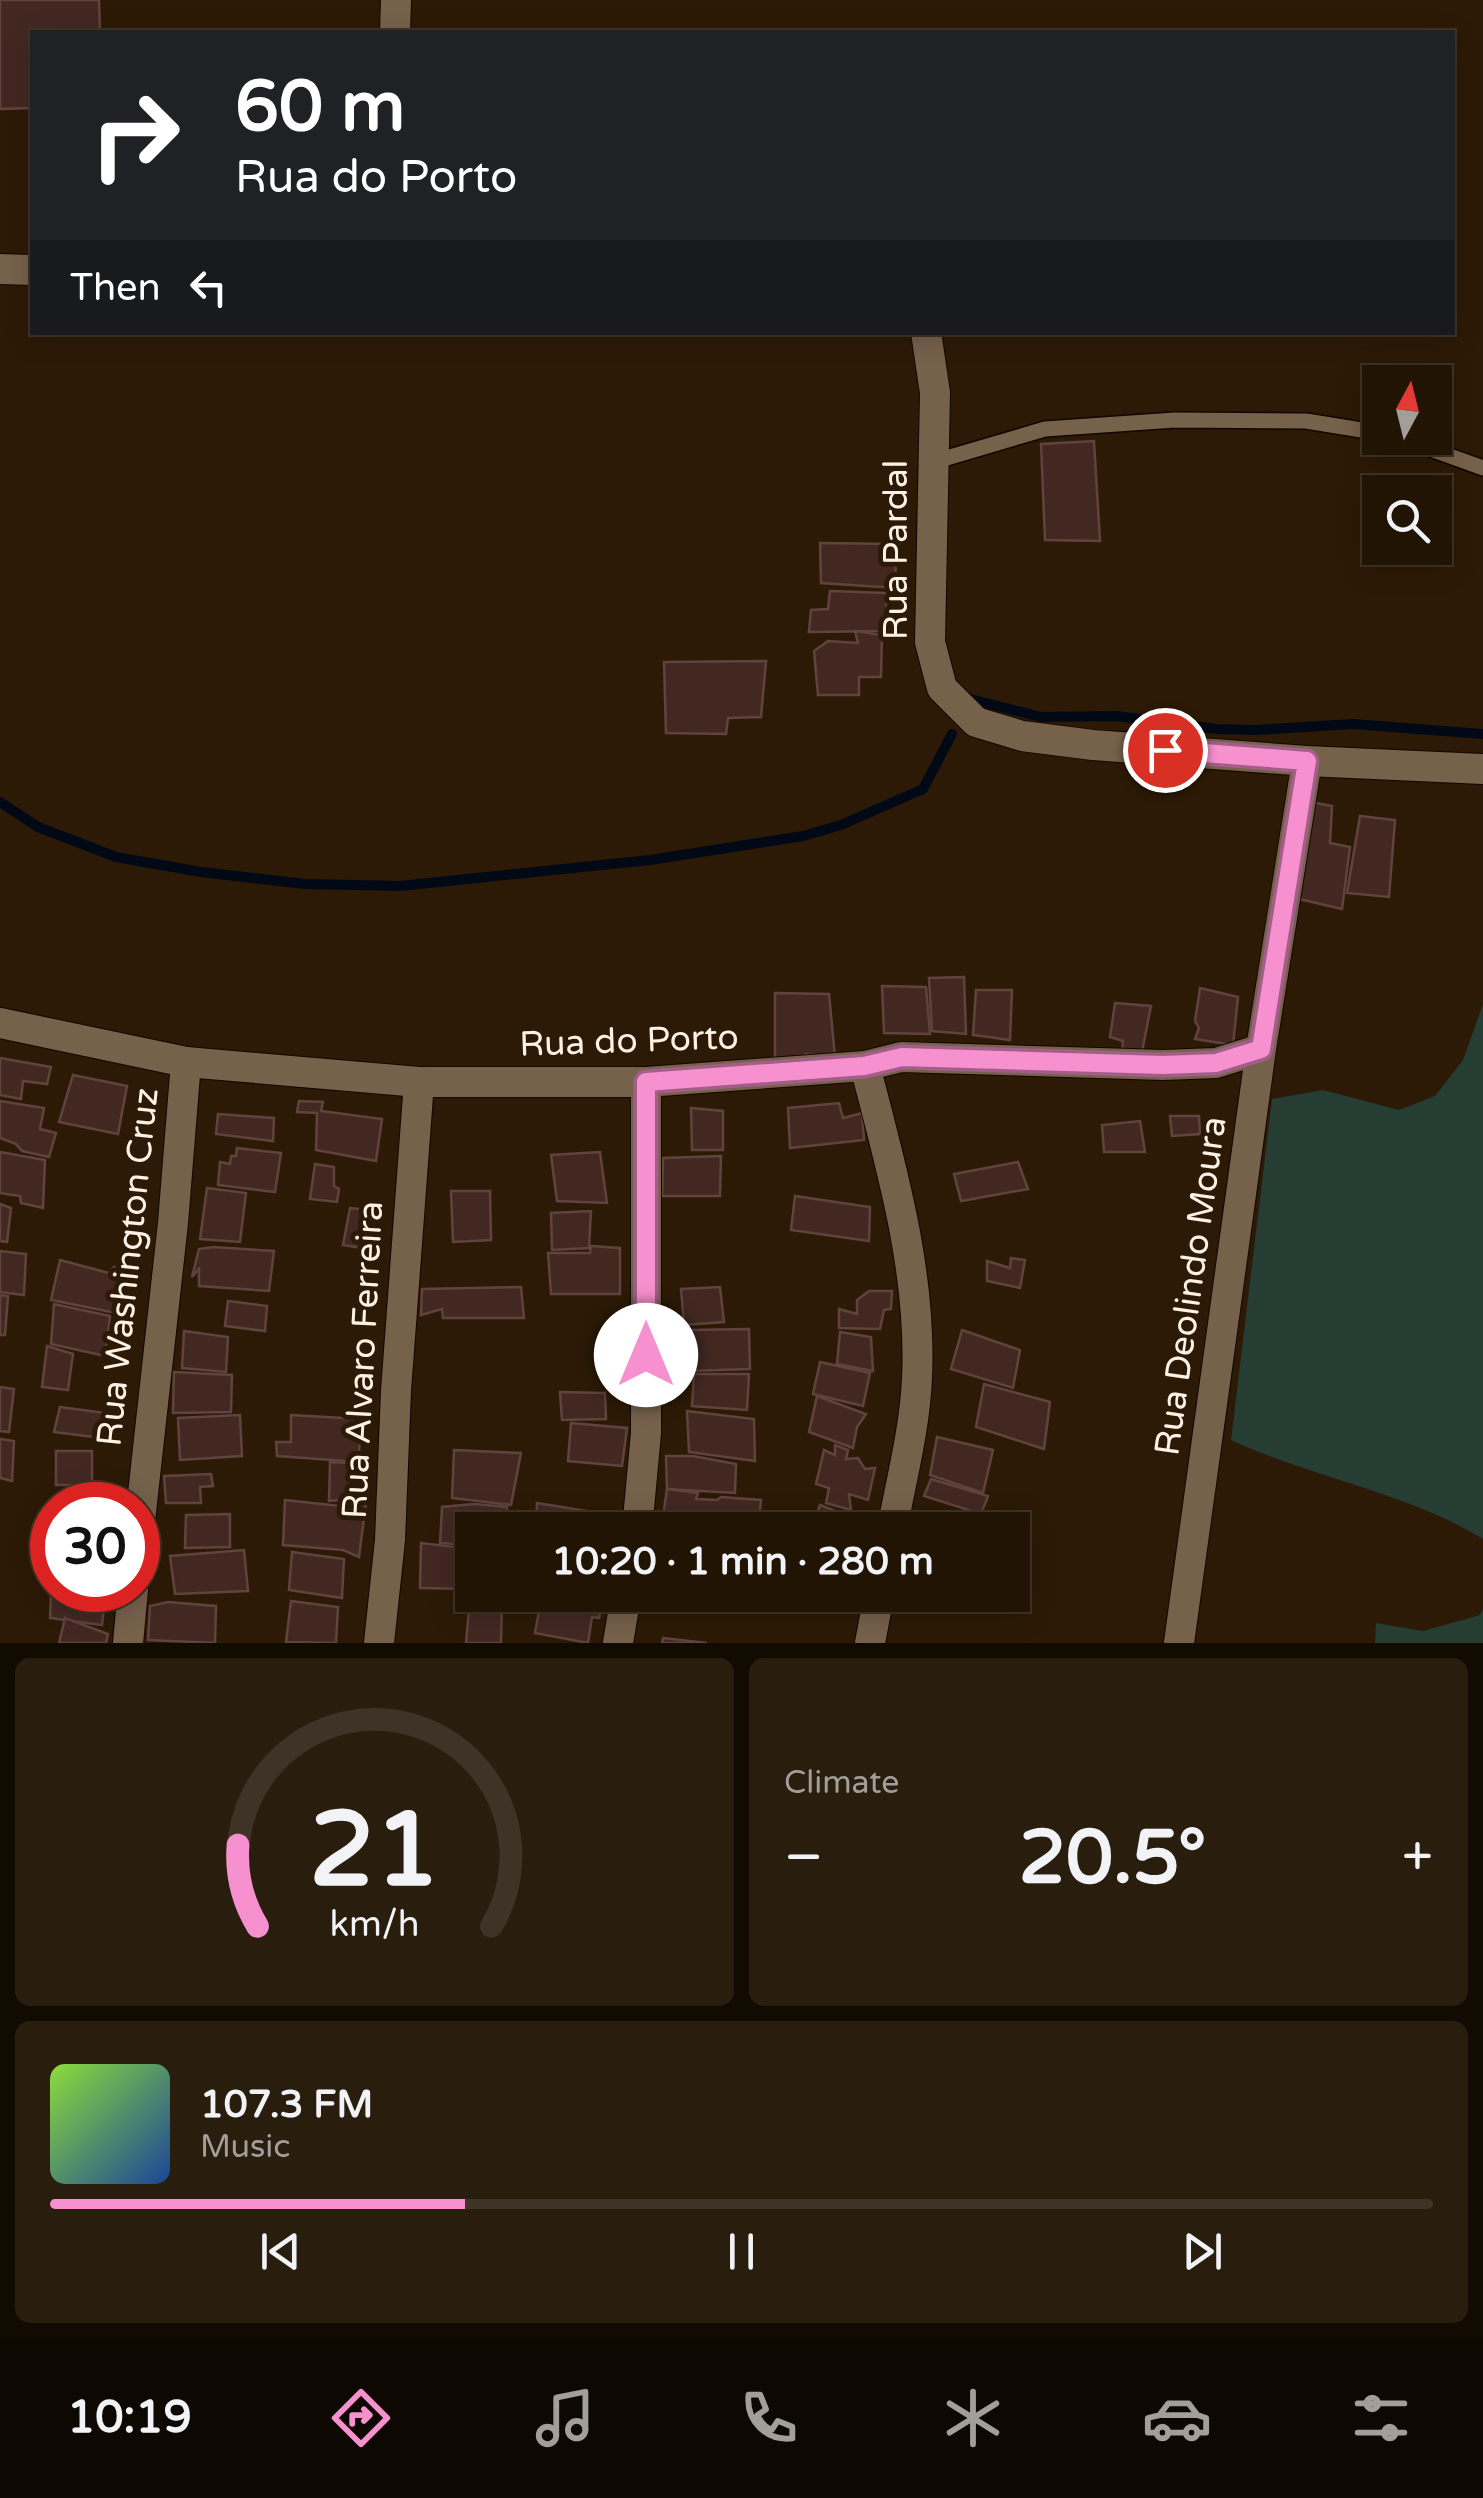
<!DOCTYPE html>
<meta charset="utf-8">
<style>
:root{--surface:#211404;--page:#291d0e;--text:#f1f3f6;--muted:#a29e9a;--line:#3e3326;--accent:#f790ce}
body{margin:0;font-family:"Varela Round",sans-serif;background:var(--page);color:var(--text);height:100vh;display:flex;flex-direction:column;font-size:38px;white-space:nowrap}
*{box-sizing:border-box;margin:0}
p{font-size:32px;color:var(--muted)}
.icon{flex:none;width:55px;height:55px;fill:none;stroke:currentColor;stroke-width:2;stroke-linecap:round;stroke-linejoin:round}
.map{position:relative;height:1643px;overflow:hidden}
.side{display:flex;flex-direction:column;gap:15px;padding:15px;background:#120b02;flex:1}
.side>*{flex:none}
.guide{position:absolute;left:30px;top:30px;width:1425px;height:305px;border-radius:0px;box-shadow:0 5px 25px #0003,0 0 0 2px var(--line);background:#202124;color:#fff;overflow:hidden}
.needle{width:65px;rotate:7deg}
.fabs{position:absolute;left:1362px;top:365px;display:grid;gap:20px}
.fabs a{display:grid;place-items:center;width:90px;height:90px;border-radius:0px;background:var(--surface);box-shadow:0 5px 25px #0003,0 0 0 2px var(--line);font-size:50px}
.speed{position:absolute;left:30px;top:1482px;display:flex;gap:20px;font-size:50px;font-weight:700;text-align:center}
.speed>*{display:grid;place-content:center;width:130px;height:130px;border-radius:50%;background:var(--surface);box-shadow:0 5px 25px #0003,0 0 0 2px var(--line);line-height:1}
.speed .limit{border:15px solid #d22;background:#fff;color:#111}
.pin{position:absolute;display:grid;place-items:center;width:85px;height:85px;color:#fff;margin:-42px;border:5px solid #fff;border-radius:50%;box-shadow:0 2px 10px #0007}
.me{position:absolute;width:110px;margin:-55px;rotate:0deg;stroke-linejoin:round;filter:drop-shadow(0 0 8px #0008)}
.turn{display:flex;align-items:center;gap:35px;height:210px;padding:0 40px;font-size:45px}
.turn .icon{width:130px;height:130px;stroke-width:2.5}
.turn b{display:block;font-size:70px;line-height:85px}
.then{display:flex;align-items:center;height:95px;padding:0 40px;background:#0003;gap:20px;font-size:38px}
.big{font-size:75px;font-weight:800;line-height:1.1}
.side .card{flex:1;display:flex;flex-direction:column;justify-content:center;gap:15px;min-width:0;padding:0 35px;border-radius:15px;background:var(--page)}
.side .dial{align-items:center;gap:0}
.dial svg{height:260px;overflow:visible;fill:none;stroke:var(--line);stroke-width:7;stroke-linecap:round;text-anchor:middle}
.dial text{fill:var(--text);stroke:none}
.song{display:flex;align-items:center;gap:30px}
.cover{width:120px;height:120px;border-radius:15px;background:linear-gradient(135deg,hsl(90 70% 55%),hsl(220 70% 35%))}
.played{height:10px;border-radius:5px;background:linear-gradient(90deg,var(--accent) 30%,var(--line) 30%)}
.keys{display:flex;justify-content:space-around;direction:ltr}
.heat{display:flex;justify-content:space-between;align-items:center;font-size:55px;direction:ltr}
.side .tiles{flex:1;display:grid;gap:15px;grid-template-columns:1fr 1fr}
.card:last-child{grid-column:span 2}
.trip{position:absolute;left:455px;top:1512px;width:575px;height:100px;border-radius:0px;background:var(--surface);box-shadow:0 5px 25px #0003,0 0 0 2px var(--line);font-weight:800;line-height:100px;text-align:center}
.dock{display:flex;height:160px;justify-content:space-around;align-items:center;background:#0d0802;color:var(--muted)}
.dock .icon{width:70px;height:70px}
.dock .on{color:var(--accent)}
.dock b{font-size:45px;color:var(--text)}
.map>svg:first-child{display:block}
</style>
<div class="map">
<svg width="1483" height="1643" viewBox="0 0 1483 1643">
<rect width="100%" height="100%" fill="#2c1a06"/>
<g fill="#253d33">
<path d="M1483,1004V1539C1406,1492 1312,1478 1231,1440L1272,1099L1323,1090L1399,1110L1435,1096L1463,1060Z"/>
<path d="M1483,1609V1643H1375L1376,1623L1423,1631L1480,1615Z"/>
</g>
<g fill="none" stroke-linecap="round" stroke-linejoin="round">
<g stroke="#000915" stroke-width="10">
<path d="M970,699L1041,717L1117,716L1216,729L1256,730L1353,724L1483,734"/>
<path d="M0,802L38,827L116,857L201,872L305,884L400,886L650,860L803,836L841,825L923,789L952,734"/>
</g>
</g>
<g fill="#432822" stroke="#60433d" stroke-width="2.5">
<path d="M0,0H99L100,32H32V108L0,109Z"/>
<path d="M1094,441L1100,541L1045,540L1041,444Z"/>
<path d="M820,543L895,544L896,588L821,583Z"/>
<path d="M830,591L886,593L887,631L809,632L811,610L828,609Z"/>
<path d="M855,631L882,635L881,677H859V695H818L814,651L828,641L858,643Z"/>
<path d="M766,661L761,717L728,718L726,734L666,733L664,662Z"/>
<path d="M1311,802L1332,806L1330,843L1350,847L1342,909L1299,899Z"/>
<path d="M1360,816L1395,820L1389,897L1347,893Z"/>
<path d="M964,977L966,1034L932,1031L929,978Z"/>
<path d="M882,986L926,987L930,1034L884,1033Z"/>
<path d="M1200,988L1238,997L1233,1045L1195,1039L1199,1028L1195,1021Z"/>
<path d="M976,990H1012L1010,1040L973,1035Z"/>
<path d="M775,993L829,994L835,1057L805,1054L800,1062L775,1060Z"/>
<path d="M1115,1003L1151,1006L1141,1057L1122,1053L1123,1041L1110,1037Z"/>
<path d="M0,1058L51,1067L47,1084L23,1081L21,1099L0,1095Z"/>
<path d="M73,1075L127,1086L118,1134L59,1122Z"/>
<path d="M0,1101L44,1108L40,1129L56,1133L49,1157L22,1151L16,1144L0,1138Z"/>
<path d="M299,1101L323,1102L321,1111L382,1119L376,1161L316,1150L317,1113L297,1112Z"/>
<path d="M839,1103L843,1118L862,1113L864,1140L790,1148L788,1108Z"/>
<path d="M691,1108L723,1111V1150H692Z"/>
<path d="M218,1114L274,1118L273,1141L216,1134Z"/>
<path d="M1170,1116H1199L1200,1134L1172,1136Z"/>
<path d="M1140,1121L1145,1152H1104L1102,1125Z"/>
<path d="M237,1148L281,1153L275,1192L218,1185L220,1162L230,1164L231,1156H236Z"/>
<path d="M0,1152L45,1160L43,1208L21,1203L20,1196L0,1193Z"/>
<path d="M600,1152L607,1203L557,1201L551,1155Z"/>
<path d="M721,1156L720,1196H662L663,1158Z"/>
<path d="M1018,1162L1028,1189L961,1201L954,1174Z"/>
<path d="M315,1164L334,1167V1186L339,1189L337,1202L310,1199Z"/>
<path d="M207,1188L246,1193L240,1242L200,1239Z"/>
<path d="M451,1191H490L491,1240L453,1242Z"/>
<path d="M795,1196L870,1207L869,1241L791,1230Z"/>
<path d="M0,1204L11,1208L7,1242L0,1241Z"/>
<path d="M350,1208L380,1211L373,1250L343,1245Z"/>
<path d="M591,1211L589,1248L552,1250L551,1213Z"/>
<path d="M591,1246L620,1248V1294H551L548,1253H590Z"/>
<path d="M213,1247L274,1251L269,1291L199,1286V1269L192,1277L199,1249Z"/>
<path d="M0,1251L26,1254L24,1295L0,1292Z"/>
<path d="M1011,1258L1025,1260L1020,1288L987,1281V1261L1010,1268Z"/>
<path d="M60,1260L109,1273L114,1267L137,1276L136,1298L128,1296L126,1315L51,1300Z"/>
<path d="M521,1287L524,1318H443L442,1309L421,1315L422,1289Z"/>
<path d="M720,1287L724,1322L684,1325L681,1289Z"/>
<path d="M869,1291H892L891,1309L884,1310L880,1329L839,1328V1309L857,1314V1300Z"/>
<path d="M0,1295L8,1296L5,1335H0Z"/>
<path d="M228,1301L267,1306L265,1331L225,1326Z"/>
<path d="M54,1304L110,1316L105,1356L51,1344Z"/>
<path d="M749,1329L750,1369L689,1371V1330Z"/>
<path d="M962,1330L1020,1350L1013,1388L951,1369Z"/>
<path d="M184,1331L228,1337L226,1372L182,1368Z"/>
<path d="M840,1332L871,1337L873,1371L837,1364Z"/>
<path d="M47,1346L73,1354L68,1390L42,1387Z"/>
<path d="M820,1362L870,1373L863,1406L813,1394Z"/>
<path d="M174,1372L232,1375L231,1412L173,1413Z"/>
<path d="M694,1374H749L747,1410L692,1406Z"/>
<path d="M984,1384L1050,1402L1044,1449L976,1427Z"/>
<path d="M0,1387L14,1389L9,1432L0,1431Z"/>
<path d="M560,1392L605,1393L606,1419L562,1420Z"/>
<path d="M817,1396L866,1414L857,1427L853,1448L809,1432Z"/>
<path d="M60,1407L105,1413L102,1438L54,1432Z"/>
<path d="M687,1411L754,1419L755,1461L689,1452Z"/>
<path d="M240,1415L242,1456L180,1460L178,1418Z"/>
<path d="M291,1415L360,1419L359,1462L277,1456L276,1442H291Z"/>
<path d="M571,1423L627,1428L622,1466L568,1461Z"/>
<path d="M937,1437L993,1450L983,1493L930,1475Z"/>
<path d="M0,1439L14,1441L12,1481L0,1478Z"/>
<path d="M835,1445L848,1450L846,1459L858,1458L865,1469L875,1468L868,1500L849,1494L851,1510L826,1503L829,1488L816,1484L824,1450L835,1455Z"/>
<path d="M454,1450L521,1453L511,1505L452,1498Z"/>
<rect x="56" y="1451" width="36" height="34"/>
<path d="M666,1456H693L736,1464L735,1493L667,1489Z"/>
<path d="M330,1462L368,1464L367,1498L329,1501Z"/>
<path d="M211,1474L213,1486L200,1487L201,1503H166L164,1476Z"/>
<path d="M931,1479L988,1496L981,1514L924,1496Z"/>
<path d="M667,1489L698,1493L696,1499L717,1500L721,1497L761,1500L758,1530H661Z"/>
<path d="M285,1500L349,1507L351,1503H366L359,1557L343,1550L283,1545Z"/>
<path d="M537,1503L599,1513L598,1530H536Z"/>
<path d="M474,1504L507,1507L505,1530H472V1545L440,1543L442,1507Z"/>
<path d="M820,1505L846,1515L845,1530H807L808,1524L813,1526Z"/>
<path d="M230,1514V1547L185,1548L186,1515Z"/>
<path d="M421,1543L472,1549V1589L420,1588Z"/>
<path d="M244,1550L248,1591L175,1594L170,1556Z"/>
<path d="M292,1552L344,1559L342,1598L289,1590Z"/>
<path d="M52,1570V1590H106L102,1625L50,1618Z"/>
<path d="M796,1595H810L807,1608L794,1602Z"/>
<path d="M812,1595H843L841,1604Z"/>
<path d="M470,1598L502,1600L501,1643H466Z"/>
<path d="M541,1600L601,1607L599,1618L592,1617L588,1643L535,1633Z"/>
<path d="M291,1601L338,1607L336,1643L286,1642Z"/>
<path d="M168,1602L216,1606L215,1643L148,1640L150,1606Z"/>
<path d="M65,1618L108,1634L106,1643H59Z"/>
<path d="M663,1638L707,1643H662Z"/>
</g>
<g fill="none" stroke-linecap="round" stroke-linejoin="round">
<defs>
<g id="lane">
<path d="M1400,438L1483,468"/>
<path d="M933,462L1045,429L1175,420L1306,421L1380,433"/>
</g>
<g id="street">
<path d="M395,32L396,0"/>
<path d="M0,269L32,270"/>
<path d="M926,332L935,393L930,642L942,688L976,722L1022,736L1093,745L1307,761L1483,769"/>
<path d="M0,1023L186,1062L419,1082H646L865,1066L901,1057L1163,1065L1216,1063L1261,1049"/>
<path d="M865,1066C891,1166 922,1273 917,1378C915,1428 901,1481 892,1530"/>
<path d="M637,1530L646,1433V1082"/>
<path d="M138,1539L173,1223L186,1062"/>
<path d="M128,1643L133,1590"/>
<path d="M379,1643L390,1540L396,1391L419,1082"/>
<path d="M618,1643L626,1595"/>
<path d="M870,1643L879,1595"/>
<path d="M1179,1643L1261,1049L1307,761"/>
</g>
</defs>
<use href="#lane" stroke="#130500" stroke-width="18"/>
<use href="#street" stroke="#130500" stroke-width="32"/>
<use href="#lane" stroke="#76614b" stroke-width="15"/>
<use href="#street" stroke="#76614b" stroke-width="30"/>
</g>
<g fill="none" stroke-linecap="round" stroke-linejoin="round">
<defs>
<path id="route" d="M646,1355V1082L864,1066L902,1057L1163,1065L1216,1063L1261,1049L1307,761L1165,750"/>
</defs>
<use href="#route" stroke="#a15e86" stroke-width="25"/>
<use href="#route" stroke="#f790ce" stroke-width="18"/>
</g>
<g text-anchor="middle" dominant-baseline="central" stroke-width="10" stroke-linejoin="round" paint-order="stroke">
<g font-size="35" fill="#fef1e5" stroke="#2c1a06">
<text transform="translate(896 550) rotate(-90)">Rua Pardal</text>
<text transform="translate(629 1041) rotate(-2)">Rua do Porto</text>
<text transform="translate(128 1267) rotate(-84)">Rua Washington Cruz</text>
<text transform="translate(1191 1286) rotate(-82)">Rua Deolindo Moura</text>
<text transform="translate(363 1360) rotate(-87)">Rua Alvaro Ferreira</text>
</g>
</g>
</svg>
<div class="fabs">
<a><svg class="needle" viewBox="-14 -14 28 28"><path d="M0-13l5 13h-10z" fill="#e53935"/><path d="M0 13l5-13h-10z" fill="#a29e9a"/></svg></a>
<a><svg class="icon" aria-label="search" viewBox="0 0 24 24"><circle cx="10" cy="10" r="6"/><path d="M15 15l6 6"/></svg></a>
</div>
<div class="speed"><div class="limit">30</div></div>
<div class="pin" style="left:1165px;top:750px;background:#d93025"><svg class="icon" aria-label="arrive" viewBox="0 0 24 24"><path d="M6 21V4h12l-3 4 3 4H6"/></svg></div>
<svg class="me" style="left:646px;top:1355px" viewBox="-20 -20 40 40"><circle r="19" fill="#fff"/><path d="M0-13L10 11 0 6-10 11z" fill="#f790ce"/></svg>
<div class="trip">10:20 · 1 min · 280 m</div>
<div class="guide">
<div class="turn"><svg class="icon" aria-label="right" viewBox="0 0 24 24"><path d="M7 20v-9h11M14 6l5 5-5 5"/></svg><div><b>60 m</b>Rua do Porto</div></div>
<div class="then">Then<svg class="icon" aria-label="left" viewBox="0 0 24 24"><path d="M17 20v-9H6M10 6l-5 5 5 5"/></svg></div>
</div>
</div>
<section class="side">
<div class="tiles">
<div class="card dial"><svg viewBox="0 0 100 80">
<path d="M14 69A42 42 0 1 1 86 69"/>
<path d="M14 69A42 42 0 0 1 8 44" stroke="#f790ce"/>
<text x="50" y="56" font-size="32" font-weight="700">21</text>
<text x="50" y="72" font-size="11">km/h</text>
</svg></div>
<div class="card"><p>Climate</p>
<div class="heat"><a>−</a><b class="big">20.5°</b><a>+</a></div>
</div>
<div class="card">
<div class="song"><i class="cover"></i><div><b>107.3 FM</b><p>Music</p></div></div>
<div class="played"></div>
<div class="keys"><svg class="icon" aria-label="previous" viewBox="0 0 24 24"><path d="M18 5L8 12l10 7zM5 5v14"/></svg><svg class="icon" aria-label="pause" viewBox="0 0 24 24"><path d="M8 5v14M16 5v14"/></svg><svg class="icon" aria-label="next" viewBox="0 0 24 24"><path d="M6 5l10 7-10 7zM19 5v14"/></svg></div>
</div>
</div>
</section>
<nav class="dock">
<b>10:19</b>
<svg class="icon on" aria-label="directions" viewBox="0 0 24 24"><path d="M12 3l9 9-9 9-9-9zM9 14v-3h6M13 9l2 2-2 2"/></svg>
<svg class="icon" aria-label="music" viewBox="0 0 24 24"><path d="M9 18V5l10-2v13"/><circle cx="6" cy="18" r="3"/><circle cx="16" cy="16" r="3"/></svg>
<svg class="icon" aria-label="phone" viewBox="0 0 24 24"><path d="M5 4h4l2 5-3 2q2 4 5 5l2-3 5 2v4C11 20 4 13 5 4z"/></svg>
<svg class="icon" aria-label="climate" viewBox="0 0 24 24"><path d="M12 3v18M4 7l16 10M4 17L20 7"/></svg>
<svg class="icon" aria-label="car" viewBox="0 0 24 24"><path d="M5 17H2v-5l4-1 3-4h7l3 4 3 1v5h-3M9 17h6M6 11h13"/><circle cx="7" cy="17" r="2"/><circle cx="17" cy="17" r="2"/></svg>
<svg class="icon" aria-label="filters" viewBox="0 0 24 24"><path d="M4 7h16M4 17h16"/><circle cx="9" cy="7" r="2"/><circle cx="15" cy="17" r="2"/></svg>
</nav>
